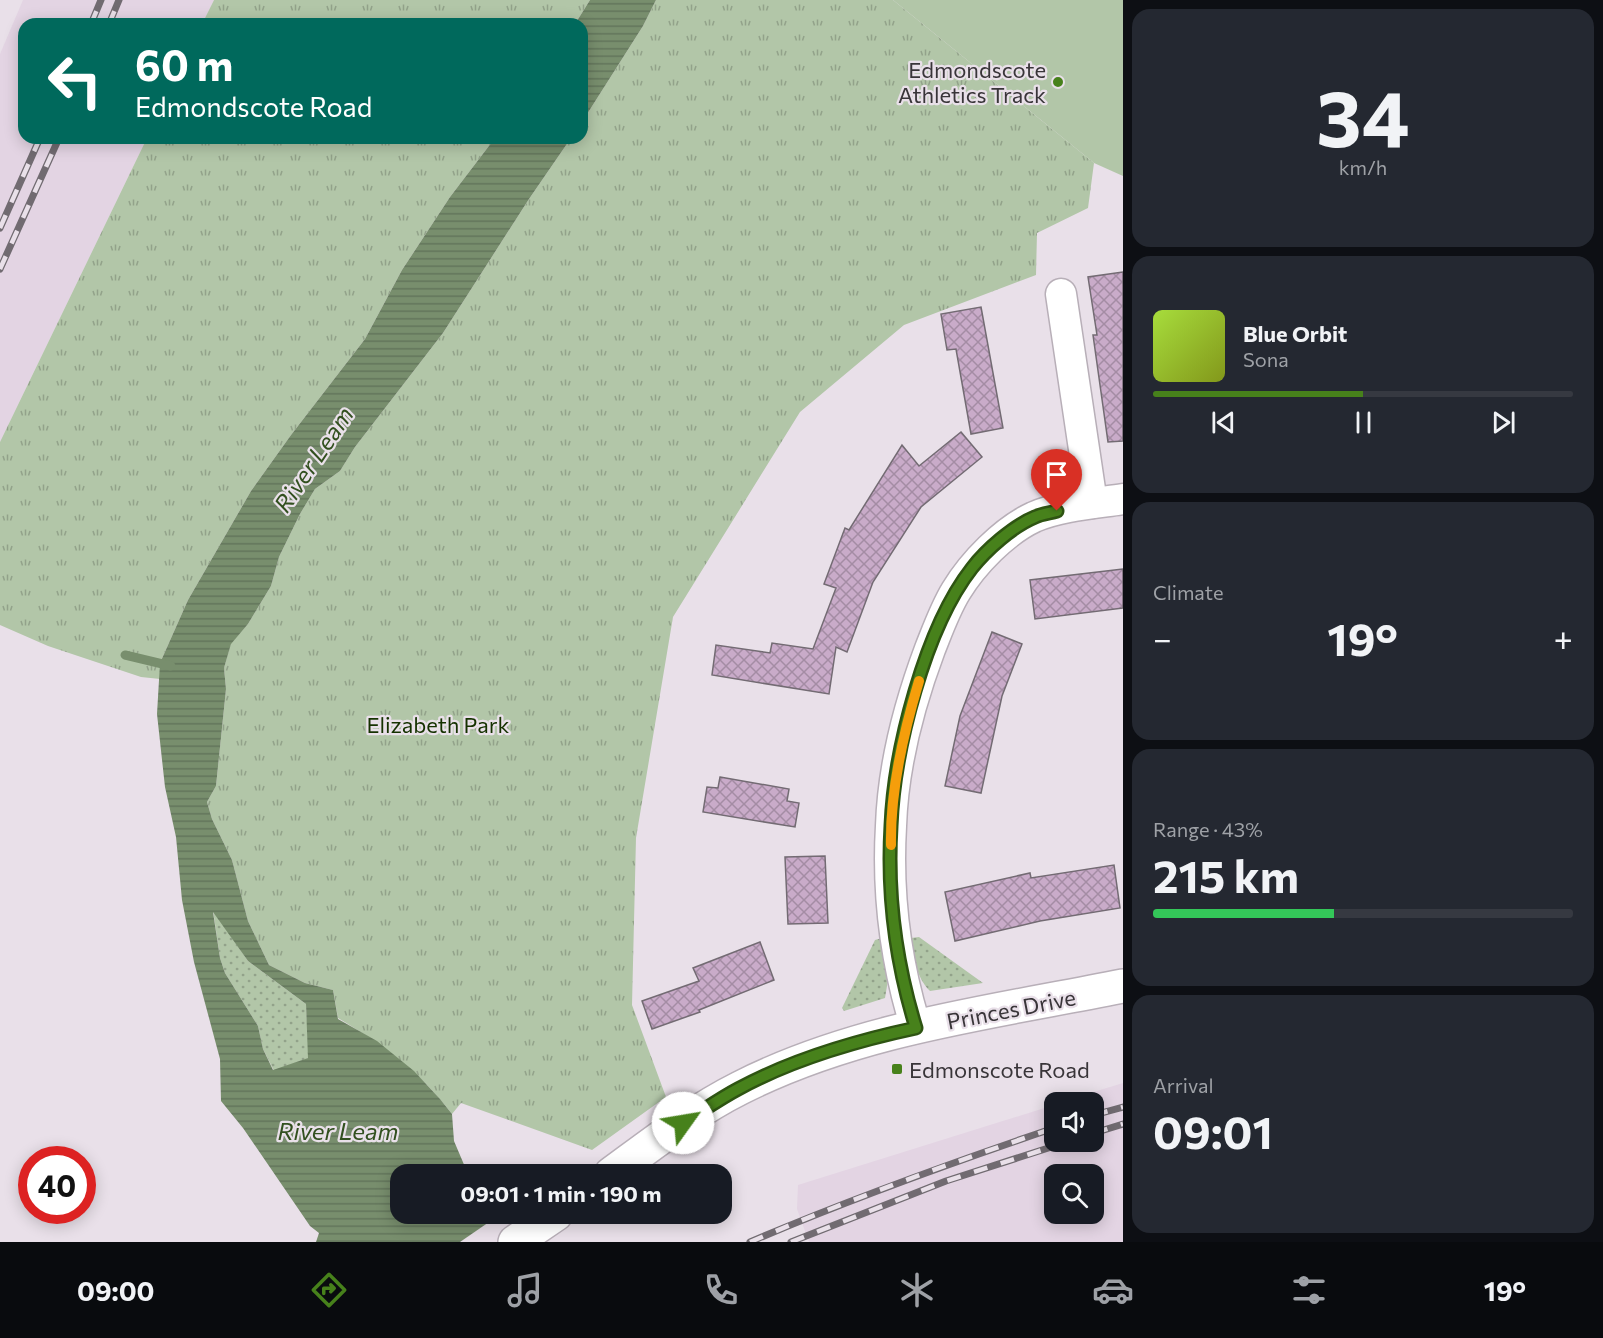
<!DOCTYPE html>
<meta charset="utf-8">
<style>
:root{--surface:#171b24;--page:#242831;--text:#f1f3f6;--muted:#9ea1a6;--line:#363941;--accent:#47811b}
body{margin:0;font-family:Commissioner,sans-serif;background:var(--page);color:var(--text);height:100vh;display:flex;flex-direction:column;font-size:22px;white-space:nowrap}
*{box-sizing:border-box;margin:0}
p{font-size:20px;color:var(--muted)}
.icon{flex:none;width:33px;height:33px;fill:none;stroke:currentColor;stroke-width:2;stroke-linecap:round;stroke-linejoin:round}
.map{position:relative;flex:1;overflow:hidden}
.sheet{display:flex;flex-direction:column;gap:9px;padding:9px;background:#0d0f14;width:480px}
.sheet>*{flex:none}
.top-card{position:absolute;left:18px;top:18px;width:570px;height:126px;border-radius:18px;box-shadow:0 3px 15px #0003;background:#00695c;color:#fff;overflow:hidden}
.buttons{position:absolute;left:1044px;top:1092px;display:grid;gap:12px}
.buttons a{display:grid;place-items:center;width:60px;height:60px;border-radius:12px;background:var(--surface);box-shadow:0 3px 15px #0003;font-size:30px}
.speed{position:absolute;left:18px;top:1146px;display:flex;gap:12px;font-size:30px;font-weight:700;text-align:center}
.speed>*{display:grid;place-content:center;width:78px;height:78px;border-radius:50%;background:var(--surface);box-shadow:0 3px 15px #0003;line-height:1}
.speed .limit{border:9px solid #d22;background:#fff;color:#111}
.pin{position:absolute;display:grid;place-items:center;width:51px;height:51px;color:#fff;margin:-62px -26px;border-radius:50% 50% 50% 0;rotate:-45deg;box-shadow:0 0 6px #0007}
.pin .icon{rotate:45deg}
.me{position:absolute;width:66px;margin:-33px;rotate:58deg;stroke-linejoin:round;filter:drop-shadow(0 0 4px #0008)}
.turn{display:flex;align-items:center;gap:21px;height:126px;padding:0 18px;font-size:27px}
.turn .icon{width:78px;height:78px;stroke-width:2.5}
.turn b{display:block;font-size:42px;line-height:51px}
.big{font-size:45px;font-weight:700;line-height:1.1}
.sheet .card{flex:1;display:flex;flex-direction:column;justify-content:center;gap:9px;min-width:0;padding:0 21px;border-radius:18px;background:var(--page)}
.sheet .dial{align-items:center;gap:0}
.dial b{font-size:78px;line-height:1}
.song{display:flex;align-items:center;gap:18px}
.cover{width:72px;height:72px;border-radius:9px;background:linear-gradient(135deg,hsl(80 70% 55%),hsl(70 70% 35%))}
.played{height:6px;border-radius:3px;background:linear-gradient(90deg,var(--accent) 50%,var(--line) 50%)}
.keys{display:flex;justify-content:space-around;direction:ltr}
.heat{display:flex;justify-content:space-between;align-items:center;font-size:33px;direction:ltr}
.charge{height:9px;border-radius:4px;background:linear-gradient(90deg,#34c759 43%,var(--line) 0)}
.trip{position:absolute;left:390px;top:1164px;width:342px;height:60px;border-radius:18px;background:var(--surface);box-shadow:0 3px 15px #0003;font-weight:700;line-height:60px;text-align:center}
.tab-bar{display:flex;height:96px;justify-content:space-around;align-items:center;background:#090b0e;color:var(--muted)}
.tab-bar .icon{width:42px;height:42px}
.tab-bar .current{color:var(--accent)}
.tab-bar b{font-size:27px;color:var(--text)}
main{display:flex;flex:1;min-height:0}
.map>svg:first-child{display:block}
</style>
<main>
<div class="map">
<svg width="1123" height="1242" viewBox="0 0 1123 1242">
<defs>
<pattern id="grass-dots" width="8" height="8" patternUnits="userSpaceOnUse" patternTransform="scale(1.5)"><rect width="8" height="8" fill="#b2c6a8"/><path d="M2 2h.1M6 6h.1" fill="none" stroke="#92a28a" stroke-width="1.8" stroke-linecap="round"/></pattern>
<pattern id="park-tufts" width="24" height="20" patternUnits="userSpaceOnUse" patternTransform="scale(1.5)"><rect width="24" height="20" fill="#b2c6a8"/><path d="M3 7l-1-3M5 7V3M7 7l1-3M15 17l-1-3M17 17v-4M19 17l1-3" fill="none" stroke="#92a28a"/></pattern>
<pattern id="water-rules" width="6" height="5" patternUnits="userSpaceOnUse" patternTransform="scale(1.5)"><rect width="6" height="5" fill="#788e6d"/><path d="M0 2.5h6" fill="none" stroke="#63755b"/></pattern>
<pattern id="building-cross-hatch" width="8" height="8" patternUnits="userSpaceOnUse" patternTransform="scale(1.5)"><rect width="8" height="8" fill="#c9abc9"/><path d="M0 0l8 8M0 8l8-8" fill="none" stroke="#a48ca4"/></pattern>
</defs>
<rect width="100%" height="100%" fill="#e9e0e9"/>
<g fill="#e3d4e3" fill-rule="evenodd">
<path d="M23,0H214L202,24H24V138H147L0,442V54Z"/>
<path d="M1123,1083V1242H809L797,1209L798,1185L1054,1105V1142H1094V1102H1061ZM1054,1174H1094V1214H1054Z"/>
</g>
<g fill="url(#grass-dots)">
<path d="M213,910L248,961L306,1004L309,1058L274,1071L263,1049L258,1026L225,973L220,958Z"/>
<path d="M919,937L983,983L930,991C915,976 915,958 911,938Z"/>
<path d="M882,938L888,980L885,998L844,1011L842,1008L875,940Z"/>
</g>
<g fill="url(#park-tufts)">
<path d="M214,0H590L575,24H202Z"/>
<path d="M656,0H893L1094,163L1088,208L1037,233L1036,275L904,325L800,412L673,617L636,838L632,1005L666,1097L592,1150L461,1103L452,1114C421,1073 382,1044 338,1018L333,990L305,983L269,965L248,921L232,860L212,819L207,802L216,786L226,689L224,668L231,643L248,624L271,586L279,557L300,514L315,489L340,471L355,447L443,333L529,199L571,138H582V122L643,26Z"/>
<path d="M147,138H495L450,197L402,270L365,339L291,435L251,491L188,600L160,663V679L141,677L48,646L0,625V442Z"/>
</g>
<path fill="#b2c6a8" d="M893,0H1123V176L1094,163Z"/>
<g fill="url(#water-rules)" fill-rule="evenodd">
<path d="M590,0H656L643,26L582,122V24H575Z"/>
<path d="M495,138H571L529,199L443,333L355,447L340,471L315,489L300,514L279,557L271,586L248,624L231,644L224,668L226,689L216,786L207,802L212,819L232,860L248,921L269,965L305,983L333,990L338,1019L377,1041L414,1071L440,1099L452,1114L454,1141L468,1174H400V1214H485L500,1242H316L319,1233L310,1226L243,1128L221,1101L220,1059L194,962L182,900L176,837L165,787L157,714L160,663L188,600L251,491L291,435L365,339L402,270L450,197ZM213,912L248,961L306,1004L308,1058L273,1070L263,1049L258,1026L225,973L220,958Z"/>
</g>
<path fill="#e9e0e9" d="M492,1220L503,1242H460Z"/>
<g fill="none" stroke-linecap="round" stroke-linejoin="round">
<path stroke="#788e6d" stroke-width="9" d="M125,655L171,666"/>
</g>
<g fill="url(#building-cross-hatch)" stroke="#736b73" stroke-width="1.5">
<path d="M1123,272V441L1108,442L1093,335H1097L1088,277Z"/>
<path d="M981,307L1003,428L971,434L956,349L947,350L941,314Z"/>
<path d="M961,432L982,457L921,507L873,582L847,652L836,647L829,694L712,675L716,645L770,653L772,643L813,649L836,588L824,584L845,528L849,530L902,445L919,466Z"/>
<path d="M1123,569V608L1035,619L1030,580Z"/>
<path d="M992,632L1022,644L1002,696L981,793L945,786L960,716Z"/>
<path d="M720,777L789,789L787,801L799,803L795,827L703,812L707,787L718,788Z"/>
<path d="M825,856L828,923L788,924L785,857Z"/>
<path d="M1114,865L1120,908L1040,921L955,941L945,892L1030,873L1031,878Z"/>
<path d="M760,942L774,980L699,1010L700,1012L652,1029L642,1001L699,981L693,968Z"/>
</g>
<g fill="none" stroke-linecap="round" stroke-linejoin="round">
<defs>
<g id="minor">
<path d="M1061,294L1092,503"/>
<path d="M916,1028C896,963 887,893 891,826C893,766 909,705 930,649C938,629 945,609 956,591C973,563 1004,531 1034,517C1059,506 1096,503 1123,499"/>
</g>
<g id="tertiary">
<path d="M611,1174C652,1144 694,1111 740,1088C858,1028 994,1012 1123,986"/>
<path d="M515,1242L556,1214"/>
</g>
</defs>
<use href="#minor" stroke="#b8afb8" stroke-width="33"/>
<use href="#tertiary" stroke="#b8afb8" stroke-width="36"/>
<use href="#minor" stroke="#fff" stroke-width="30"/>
<use href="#tertiary" stroke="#fff" stroke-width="33"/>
<defs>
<g id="rail">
<path d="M91,24L101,0"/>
<path d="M109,24L119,0"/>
<path d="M0,228L40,138"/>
<path d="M0,269L59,138"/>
<path d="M1094,1115L1123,1107"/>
<path d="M1094,1133L1123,1124"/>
<path d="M750,1242C850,1199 951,1163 1054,1128"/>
<path d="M791,1242L946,1181L1067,1142"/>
</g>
</defs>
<use href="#rail" stroke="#716b71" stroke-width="7"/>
<use href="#rail" stroke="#e9e0e9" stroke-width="4.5" stroke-dasharray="14" stroke-linecap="butt"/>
</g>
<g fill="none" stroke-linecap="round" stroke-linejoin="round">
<defs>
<path id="route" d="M683,1123C701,1112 719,1099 738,1089C793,1059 855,1041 916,1028C896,963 887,893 891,826C894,750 925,628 972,568C986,550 1013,526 1035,517C1041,514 1050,513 1057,511"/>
</defs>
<use href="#route" stroke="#2e5412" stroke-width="15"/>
<use href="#route" stroke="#47811b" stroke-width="10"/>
<path stroke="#f59e0b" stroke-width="10" d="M891,845C890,790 903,734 919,681"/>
</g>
<g fill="#47811b" stroke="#e9e0e9" stroke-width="2">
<circle cx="1058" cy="82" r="6"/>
<rect x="891" y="1063" width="12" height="12" rx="3"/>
</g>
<g text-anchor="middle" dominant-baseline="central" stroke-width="4.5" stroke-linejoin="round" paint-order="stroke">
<g font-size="22" fill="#393539" stroke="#e9e0e9" text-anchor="end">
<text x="1046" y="69">Edmondscote<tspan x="1046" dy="25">Athletics Track</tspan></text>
<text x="909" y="1069" text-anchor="start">Edmonscote Road</text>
</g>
<g font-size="22" fill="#153200" stroke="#e9e0e9">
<text x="438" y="724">Elizabeth Park</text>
</g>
<g font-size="22" fill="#393539" stroke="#e9e0e9">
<text transform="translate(1011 1009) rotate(-11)">Princes Drive</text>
</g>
<g font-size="24" font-style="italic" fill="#32501f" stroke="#e9e0e9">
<text transform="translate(313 459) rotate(-56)">River Leam</text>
<text x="338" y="1130">River Leam</text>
</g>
</g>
</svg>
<div class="buttons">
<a><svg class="icon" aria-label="sound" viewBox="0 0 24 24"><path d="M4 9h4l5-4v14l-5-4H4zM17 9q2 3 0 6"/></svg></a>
<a><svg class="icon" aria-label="search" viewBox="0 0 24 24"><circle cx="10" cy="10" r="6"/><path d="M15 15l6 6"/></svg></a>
</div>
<div class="speed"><div class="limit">40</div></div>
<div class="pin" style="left:1057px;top:511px;background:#d93025"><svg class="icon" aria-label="arrive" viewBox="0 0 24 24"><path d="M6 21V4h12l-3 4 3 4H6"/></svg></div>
<svg class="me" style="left:683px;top:1123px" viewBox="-20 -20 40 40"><circle r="19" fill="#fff"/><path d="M0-13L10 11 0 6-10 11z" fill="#47811b"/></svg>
<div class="trip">09:01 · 1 min · 190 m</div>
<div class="top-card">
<div class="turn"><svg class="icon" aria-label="left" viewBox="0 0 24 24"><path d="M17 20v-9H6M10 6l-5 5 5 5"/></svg><div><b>60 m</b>Edmondscote Road</div></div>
</div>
</div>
<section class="sheet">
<div class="card dial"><b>34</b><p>km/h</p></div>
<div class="card">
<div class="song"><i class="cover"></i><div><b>Blue Orbit</b><p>Sona</p></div></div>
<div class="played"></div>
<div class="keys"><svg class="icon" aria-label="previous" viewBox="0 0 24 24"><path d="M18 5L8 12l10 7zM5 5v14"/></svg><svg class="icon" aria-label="pause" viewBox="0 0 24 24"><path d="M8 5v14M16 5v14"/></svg><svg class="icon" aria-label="next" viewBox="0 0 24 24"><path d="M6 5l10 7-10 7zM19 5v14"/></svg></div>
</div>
<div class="card"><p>Climate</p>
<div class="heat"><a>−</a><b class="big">19°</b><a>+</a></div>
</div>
<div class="card"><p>Range · 43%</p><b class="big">215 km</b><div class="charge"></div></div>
<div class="card"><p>Arrival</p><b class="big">09:01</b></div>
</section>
</main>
<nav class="tab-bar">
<b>09:00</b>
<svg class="icon current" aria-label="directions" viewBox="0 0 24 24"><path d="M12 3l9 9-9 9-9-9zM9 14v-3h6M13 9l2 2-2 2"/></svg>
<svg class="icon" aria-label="music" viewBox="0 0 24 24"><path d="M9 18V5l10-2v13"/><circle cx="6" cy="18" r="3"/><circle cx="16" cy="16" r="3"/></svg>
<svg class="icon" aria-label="phone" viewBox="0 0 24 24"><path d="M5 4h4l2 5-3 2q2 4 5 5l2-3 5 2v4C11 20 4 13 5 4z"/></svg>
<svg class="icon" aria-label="climate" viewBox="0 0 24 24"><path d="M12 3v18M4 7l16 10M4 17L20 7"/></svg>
<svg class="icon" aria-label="car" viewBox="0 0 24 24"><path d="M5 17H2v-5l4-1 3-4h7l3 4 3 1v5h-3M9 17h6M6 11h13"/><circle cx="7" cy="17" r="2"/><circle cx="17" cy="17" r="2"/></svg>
<svg class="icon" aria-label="filters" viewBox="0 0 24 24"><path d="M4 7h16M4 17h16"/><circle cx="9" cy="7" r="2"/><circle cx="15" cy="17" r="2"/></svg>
<b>19°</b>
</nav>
